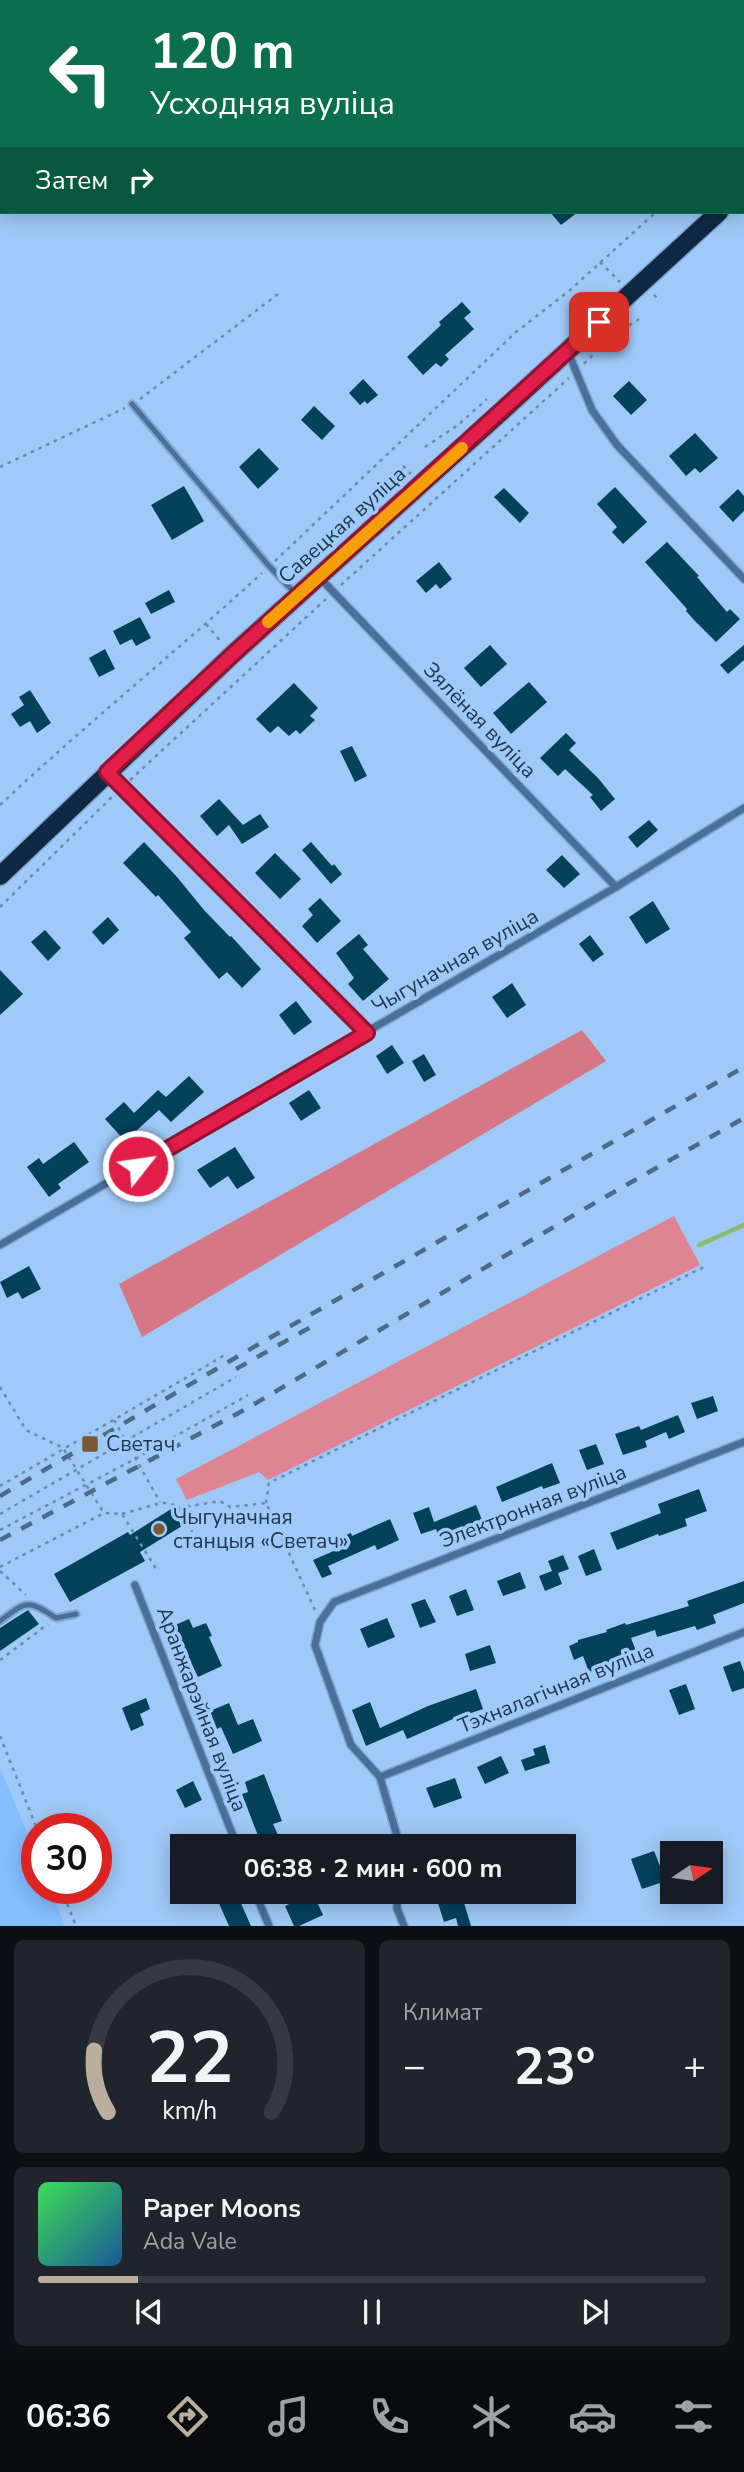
<!DOCTYPE html>
<html lang="ru">
<meta charset="utf-8">
<style>
:root{--surface:#171b24;--page:#20242c;--text:#f1f3f6;--muted:#9ea1a6;--line:#363941;--accent:#bbae9c}
body{margin:0;font-family:"Nunito Sans",sans-serif;background:var(--page);color:var(--text);height:100vh;display:flex;flex-direction:column;font-size:26px;white-space:nowrap}
*{box-sizing:border-box;margin:0}
p{font-size:23px;color:var(--muted)}
.icon{flex:none;width:38px;height:38px;fill:none;stroke:currentColor;stroke-width:2;stroke-linecap:round;stroke-linejoin:round}
.map{position:relative;height:1926px;overflow:hidden}
.drawer{display:flex;flex-direction:column;gap:14px;padding:14px;background:#0d0f14;flex:1}
.drawer>*{flex:none}
.guide{position:absolute;left:0px;top:0px;width:746px;height:214px;box-shadow:0 4px 18px #0003;background:#0b6e4f;color:#fff;overflow:hidden}
.needle{width:46px;rotate:77deg}
.controls{position:absolute;left:660px;top:1841px;display:grid;gap:14px}
.controls a{display:grid;place-items:center;width:63px;height:63px;border-radius:0px;background:var(--surface);box-shadow:0 4px 18px #0003;font-size:35px}
.speed{position:absolute;left:21px;top:1813px;display:flex;gap:14px;font-size:35px;font-weight:700;text-align:center}
.speed>*{display:grid;place-content:center;width:91px;height:91px;border-radius:50%;background:var(--surface);box-shadow:0 4px 18px #0003;line-height:1}
.speed .limit{border:10px solid #d22;background:#fff;color:#111}
.pin{position:absolute;display:grid;place-items:center;width:60px;height:60px;color:#fff;margin:-30px;border-radius:14px;box-shadow:0 4px 10px #0006}
.me{position:absolute;width:77px;margin:-38px;rotate:60deg;stroke-linejoin:round;filter:drop-shadow(0 0 5px #0008)}
.turn{display:flex;align-items:center;gap:24px;height:147px;padding:0 35px;font-size:32px}
.turn .icon{width:91px;height:91px;stroke-width:2.5}
.turn b{display:block;font-size:49px;line-height:60px}
.then{display:flex;align-items:center;height:66px;padding:0 35px;background:#0003;gap:14px;font-size:26px}
.big{font-size:52px;font-weight:700;line-height:1.1}
.drawer .widget{flex:1;display:flex;flex-direction:column;justify-content:center;gap:10px;min-width:0;padding:0 24px;border-radius:10px;background:var(--page)}
.drawer .dial{align-items:center;gap:0}
.dial svg{height:182px;overflow:visible;fill:none;stroke:var(--line);stroke-width:7;stroke-linecap:round;text-anchor:middle}
.dial text{fill:var(--text);stroke:none}
.song{display:flex;align-items:center;gap:21px}
.cover{width:84px;height:84px;border-radius:10px;background:linear-gradient(135deg,hsl(130 70% 55%),hsl(210 70% 35%))}
.played{height:7px;border-radius:4px;background:linear-gradient(90deg,var(--accent) 15%,var(--line) 15%)}
.keys{display:flex;justify-content:space-around;direction:ltr}
.heat{display:flex;justify-content:space-between;align-items:center;font-size:38px;direction:ltr}
.drawer .tiles{flex:1;display:grid;gap:14px;grid-template-columns:1fr 1fr}
.widget:last-child{grid-column:span 2}
.trip{position:absolute;left:170px;top:1834px;width:406px;height:70px;border-radius:0px;background:var(--surface);box-shadow:0 4px 18px #0003;font-weight:700;line-height:70px;text-align:center}
.dock{display:flex;height:112px;justify-content:space-around;align-items:center;background:#090b0e;color:var(--muted)}
.dock .icon{width:49px;height:49px}
.dock .on{color:var(--accent)}
.dock b{font-size:32px;color:var(--text)}
.map>svg:first-child{display:block}
</style>
<div class="map">
<svg width="744" height="1926" viewBox="0 0 744 1926">
<rect width="100%" height="100%" fill="#9fc9f8"/>
<path fill="#84befe" d="M0,1768L37,1856V1888H50L65,1926H0Z"/>
<path fill="#df8591" d="M674,1216L700,1265L268,1480L259,1472L187,1500L176,1479Z"/>
<path fill="#d57784" d="M582,1030L606,1061L142,1337L119,1284Z"/>
<g fill="none" stroke-linecap="round" stroke-linejoin="round">
<path stroke="#8fb96a" stroke-width="4.5" d="M699,1245L744,1225"/>
</g>
<g fill="#04425a">
<path d="M550,212H578L561,225Z"/>
<path d="M462,302L471,312L464,318L474,329L445,355L449,359L441,367L436,363L423,375L407,357L441,325L439,322Z"/>
<path d="M363,379L378,395L367,404L365,401L360,405L349,393Z"/>
<path d="M629,381L647,400L631,415L613,396Z"/>
<path d="M314,406L335,426L322,440L301,420Z"/>
<path d="M695,433L718,458L700,473L695,468L686,476L669,456Z"/>
<path d="M259,448L279,469L258,489L239,467Z"/>
<path d="M184,486L204,521L172,540L151,505Z"/>
<path d="M615,487L647,522L623,544L612,532L617,527L597,504Z"/>
<path d="M504,488L529,513L520,523L494,497Z"/>
<path d="M738,489L744,496V511L733,522L719,507Z"/>
<path d="M667,542L699,576L697,577L727,612L730,609L740,619L716,642L694,620L686,611L687,609L645,562Z"/>
<path d="M439,562L452,579L440,589L436,584L426,593L416,581Z"/>
<path d="M169,590L175,602L151,614L145,603Z"/>
<path d="M140,617L151,638L136,646L132,639L120,645L113,631Z"/>
<path d="M490,645L507,664L481,687L464,668Z"/>
<path d="M744,645V660L728,674L720,665Z"/>
<path d="M105,649L115,669L99,677L89,658Z"/>
<path d="M529,682L547,702L511,734L493,713Z"/>
<path d="M294,683L318,708L310,716L315,720L300,734L296,730L289,736L278,726L270,733L256,719Z"/>
<path d="M30,690L51,723L37,733L30,721L20,727L11,714L24,705L19,697Z"/>
<path d="M566,733L576,743L569,750L598,778L615,799L601,811L590,797L593,795L565,769L558,776L540,758Z"/>
<path d="M352,746L367,776L355,782L340,751Z"/>
<path d="M219,799L243,825L260,814L269,827L242,844L229,825L217,836L200,816Z"/>
<path d="M649,820L658,830L637,848L628,837Z"/>
<path d="M144,842L177,877L204,910L230,937L231,936L261,969L242,988L227,972L219,979L184,938L191,932L158,895L156,897L123,863Z"/>
<path d="M311,842L332,866L334,864L342,874L331,884L302,850Z"/>
<path d="M275,853L301,879L280,899L255,873Z"/>
<path d="M562,855L580,874L564,888L546,870Z"/>
<path d="M320,898L341,921L317,943L302,926L313,915L308,909Z"/>
<path d="M653,901L670,929L646,944L629,917Z"/>
<path d="M108,917L119,930L103,945L92,932Z"/>
<path d="M45,930L61,948L48,961L31,942Z"/>
<path d="M359,934L368,945L363,949L389,979L363,1001L348,984L354,978L336,953Z"/>
<path d="M590,935L604,954L593,962L579,944Z"/>
<path d="M0,970L23,994L0,1015Z"/>
<path d="M512,983L526,1005L507,1018L492,997Z"/>
<path d="M296,1001L312,1022L294,1035L279,1015Z"/>
<path d="M392,1045L404,1063L387,1074L376,1056Z"/>
<path d="M424,1054L436,1075L424,1082L412,1061Z"/>
<path d="M189,1076L204,1092L171,1122L159,1110L125,1141L105,1119L124,1102L134,1113L158,1090L166,1097Z"/>
<path d="M309,1090L321,1108L301,1121L289,1103Z"/>
<path d="M74,1142L89,1162L58,1184L61,1188L49,1197L27,1167L39,1158L43,1164Z"/>
<path d="M235,1147L255,1178L237,1189L228,1176L210,1188L197,1170Z"/>
<path d="M29,1266L41,1289L22,1299L18,1292L7,1298L0,1282Z"/>
<path d="M713,1396L718,1411L697,1419L691,1403Z"/>
<path d="M678,1415L685,1432L669,1439L666,1432L645,1441L647,1447L623,1455L615,1434L639,1426L641,1430Z"/>
<path d="M596,1444L604,1464L587,1470L579,1450Z"/>
<path d="M552,1463L560,1483L543,1489L542,1486L502,1502L496,1487Z"/>
<path d="M699,1489L707,1511L685,1519L687,1526L659,1536L658,1534L617,1550L610,1533L661,1513L658,1504Z"/>
<path d="M476,1505L482,1520L451,1533L452,1536L440,1540L436,1529L421,1534L413,1513L429,1507L434,1522Z"/>
<path d="M171,1509L182,1526L140,1552L145,1561L70,1602L54,1574L128,1532L130,1535Z"/>
<path d="M390,1519L399,1540L377,1550L375,1545L328,1566L332,1574L322,1578L313,1560L336,1550L332,1541L351,1533L352,1536Z"/>
<path d="M594,1549L602,1570L586,1576L578,1556Z"/>
<path d="M563,1555L569,1569L558,1573L562,1584L545,1591L539,1576L552,1571L548,1561Z"/>
<path d="M520,1572L526,1588L503,1596L497,1581Z"/>
<path d="M744,1581V1603L713,1615L716,1623L697,1630L695,1626L657,1637L655,1630L631,1638L636,1651L589,1672L583,1656L574,1660L569,1646L578,1642V1640L607,1632L606,1630L625,1623L626,1625L689,1606L687,1601Z"/>
<path d="M466,1589L474,1610L457,1616L449,1596Z"/>
<path d="M425,1599L436,1622L420,1628L411,1604Z"/>
<path d="M28,1610L39,1624L0,1651V1628Z"/>
<path d="M387,1618L395,1637L368,1648L360,1629Z"/>
<path d="M189,1619L193,1628L206,1623L212,1636L209,1637L222,1666L198,1677L173,1626Z"/>
<path d="M490,1645L496,1663L470,1671L465,1654Z"/>
<path d="M740,1661L744,1672V1688L732,1692L723,1667Z"/>
<path d="M686,1684L695,1709L679,1715L669,1690Z"/>
<path d="M476,1689L483,1709L453,1719L407,1739L403,1730L366,1746L352,1710L370,1702L380,1728L428,1706Z"/>
<path d="M146,1698L150,1709L140,1714L144,1725L131,1731L122,1708Z"/>
<path d="M229,1703L238,1725L253,1719L262,1741L233,1754L221,1727L217,1729L210,1711Z"/>
<path d="M545,1745L550,1763L525,1771L521,1760L535,1755L533,1749Z"/>
<path d="M501,1756L509,1773L485,1784L477,1767Z"/>
<path d="M264,1774L282,1821L273,1824L283,1846H262L242,1794L248,1792L245,1782Z"/>
<path d="M455,1778L462,1798L434,1808L426,1788Z"/>
<path d="M193,1781L202,1800L185,1808L176,1790Z"/>
<path d="M654,1851L666,1881L642,1889L631,1859Z"/>
<path d="M214,1892H236L251,1926H229Z"/>
<path d="M313,1893L323,1915L299,1926H294L285,1906Z"/>
<path d="M462,1896L471,1926H458L456,1918L444,1922L438,1903Z"/>
</g>
<g fill="none" stroke-linecap="round" stroke-linejoin="round">
<defs>
<g id="lane">
<path d="M132,404L269,566L295,593"/>
<path d="M0,1621C27,1601 27,1599 56,1618L76,1614"/>
</g>
<g id="street">
<path d="M568,352L592,410L617,445L744,579"/>
<path d="M319,577L616,887"/>
<path d="M108,772L367,1033"/>
<path d="M0,1245L616,887L744,808"/>
<path d="M135,1585L237,1846"/>
<path d="M380,1777L744,1632"/>
<path d="M400,1846L380,1777L351,1745L315,1645L320,1622L334,1602L744,1442"/>
<path d="M255,1892L269,1926"/>
<path d="M398,1892L397,1908L404,1926"/>
</g>
<path id="primary" d="M0,876L232,655L501,412L719,212"/>
</defs>
<use href="#lane" stroke="#81a6cf" stroke-width="9"/>
<use href="#street" stroke="#81a6cf" stroke-width="10"/>
<use href="#primary" stroke="#81a6cf" stroke-width="21"/>
<g stroke="#6b8cb1" stroke-width="2.5" stroke-dasharray="3.5 5" stroke-linecap="butt">
<path d="M600,262L620,282"/>
<path d="M654,295L660,301"/>
<path d="M584,364L603,344L642,317"/>
<path d="M140,399L282,291"/>
<path d="M425,447L458,425L487,399"/>
<path d="M403,466L411,474"/>
<path d="M0,467L125,408"/>
<path d="M275,561L516,332L569,291L656,212"/>
<path d="M341,585L569,378"/>
<path d="M206,624L222,643"/>
<path d="M130,780L326,599"/>
<path d="M0,805C85,725 176,652 262,573"/>
<path d="M0,907L115,794"/>
<path d="M0,1387L26,1430L63,1448L104,1513"/>
<path d="M114,1420L160,1502"/>
<path d="M0,1486L225,1355"/>
<path d="M266,1503L269,1483L704,1267"/>
<path d="M179,1508L192,1532"/>
<path d="M0,1514L236,1377"/>
<path d="M122,1514L161,1503H170L179,1508L220,1501L230,1507L266,1503L315,1610"/>
<path d="M0,1530L137,1458L248,1395"/>
<path d="M0,1567L104,1513L122,1514L158,1572"/>
<path d="M0,1571L26,1595"/>
<path d="M0,1660L48,1624"/>
<path d="M0,1736L37,1829"/>
<path d="M61,1888L76,1926"/>
</g>
<use href="#lane" stroke="#496f9a" stroke-width="5"/>
<use href="#street" stroke="#496f9a" stroke-width="7"/>
<use href="#primary" stroke="#0f2944" stroke-width="18"/>
<g stroke="#4d6a89" stroke-width="4.5" stroke-dasharray="12 12" stroke-linecap="butt">
<path d="M236,1369L318,1323"/>
<path d="M0,1496L259,1344L744,1067"/>
<path d="M0,1540L246,1409L579,1212L744,1118"/>
</g>
</g>
<g fill="none" stroke-linecap="round" stroke-linejoin="round">
<defs>
<path id="route" d="M138,1166L367,1033L107,772L232,655L599,322"/>
</defs>
<use href="#route" stroke="#92132f" stroke-width="18"/>
<use href="#route" stroke="#e11d48" stroke-width="12"/>
<path stroke="#f59e0b" stroke-width="12" d="M268,622L462,448"/>
</g>
<g fill="#79592f" stroke="#9fc9f8" stroke-width="2.5">
<rect x="81" y="1435" width="18" height="18" rx="3.5"/>
<circle cx="159" cy="1529" r="7"/>
</g>
<g text-anchor="middle" dominant-baseline="central" stroke-width="7" stroke-linejoin="round" paint-order="stroke">
<g font-size="21" fill="#22384f" stroke="#9fc9f8">
<text transform="translate(342 525) rotate(-42)">Савецкая вуліца</text>
<text transform="translate(480 720) rotate(46)">Зялёная вуліца</text>
<text transform="translate(455 961) rotate(-30)">Чыгуначная вуліца</text>
<text transform="translate(533 1506) rotate(-21)">Электронная вуліца</text>
<text transform="translate(556 1688) rotate(-22)">Тэхналагічная вуліца</text>
<text transform="translate(202 1709) rotate(69)">Аранжарэйная вуліца</text>
</g>
<g font-size="21" fill="#22384f" stroke="#9fc9f8" text-anchor="start">
<text x="106" y="1444">Светач</text>
<text x="173" y="1517">Чыгуначная<tspan x="173" dy="24">станцыя «Светач»</tspan></text>
</g>
</g>
</svg>
<div class="controls">
<a><svg class="needle" viewBox="-14 -14 28 28"><path d="M0-13l5 13h-10z" fill="#e53935"/><path d="M0 13l5-13h-10z" fill="#9ea1a6"/></svg></a>
</div>
<div class="speed"><div class="limit">30</div></div>
<div class="pin" style="left:599px;top:322px;background:#d93025"><svg class="icon" aria-label="arrive" viewBox="0 0 24 24"><path d="M6 21V4h12l-3 4 3 4H6"/></svg></div>
<svg class="me" style="left:138px;top:1166px" viewBox="-20 -20 40 40"><circle r="17" fill="#e11d48" stroke="#fff" stroke-width="3"/><path d="M0-11L8 9 0 5-8 9z" fill="#fff"/></svg>
<div class="trip">06:38 · 2 мин · 600 m</div>
<div class="guide">
<div class="turn"><svg class="icon" aria-label="left" viewBox="0 0 24 24"><path d="M17 20v-9H6M10 6l-5 5 5 5"/></svg><div><b>120 m</b>Усходняя вуліца</div></div>
<div class="then">Затем<svg class="icon" aria-label="right" viewBox="0 0 24 24"><path d="M7 20v-9h11M14 6l5 5-5 5"/></svg></div>
</div>
</div>
<section class="drawer">
<div class="tiles">
<div class="widget dial"><svg viewBox="0 0 100 80">
<path d="M14 69A42 42 0 1 1 86 69"/>
<path d="M14 69A42 42 0 0 1 8 42" stroke="#bbae9c"/>
<text x="50" y="56" font-size="32" font-weight="700">22</text>
<text x="50" y="72" font-size="11">km/h</text>
</svg></div>
<div class="widget"><p>Климат</p>
<div class="heat"><a>−</a><b class="big">23°</b><a>+</a></div>
</div>
<div class="widget">
<div class="song"><i class="cover"></i><div><b>Paper Moons</b><p>Ada Vale</p></div></div>
<div class="played"></div>
<div class="keys"><svg class="icon" aria-label="previous" viewBox="0 0 24 24"><path d="M18 5L8 12l10 7zM5 5v14"/></svg><svg class="icon" aria-label="pause" viewBox="0 0 24 24"><path d="M8 5v14M16 5v14"/></svg><svg class="icon" aria-label="next" viewBox="0 0 24 24"><path d="M6 5l10 7-10 7zM19 5v14"/></svg></div>
</div>
</div>
</section>
<nav class="dock">
<b>06:36</b>
<svg class="icon on" aria-label="directions" viewBox="0 0 24 24"><path d="M12 3l9 9-9 9-9-9zM9 14v-3h6M13 9l2 2-2 2"/></svg>
<svg class="icon" aria-label="music" viewBox="0 0 24 24"><path d="M9 18V5l10-2v13"/><circle cx="6" cy="18" r="3"/><circle cx="16" cy="16" r="3"/></svg>
<svg class="icon" aria-label="phone" viewBox="0 0 24 24"><path d="M5 4h4l2 5-3 2q2 4 5 5l2-3 5 2v4C11 20 4 13 5 4z"/></svg>
<svg class="icon" aria-label="climate" viewBox="0 0 24 24"><path d="M12 3v18M4 7l16 10M4 17L20 7"/></svg>
<svg class="icon" aria-label="car" viewBox="0 0 24 24"><path d="M5 17H2v-5l4-1 3-4h7l3 4 3 1v5h-3M9 17h6M6 11h13"/><circle cx="7" cy="17" r="2"/><circle cx="17" cy="17" r="2"/></svg>
<svg class="icon" aria-label="filters" viewBox="0 0 24 24"><path d="M4 7h16M4 17h16"/><circle cx="9" cy="7" r="2"/><circle cx="15" cy="17" r="2"/></svg>
</nav>
